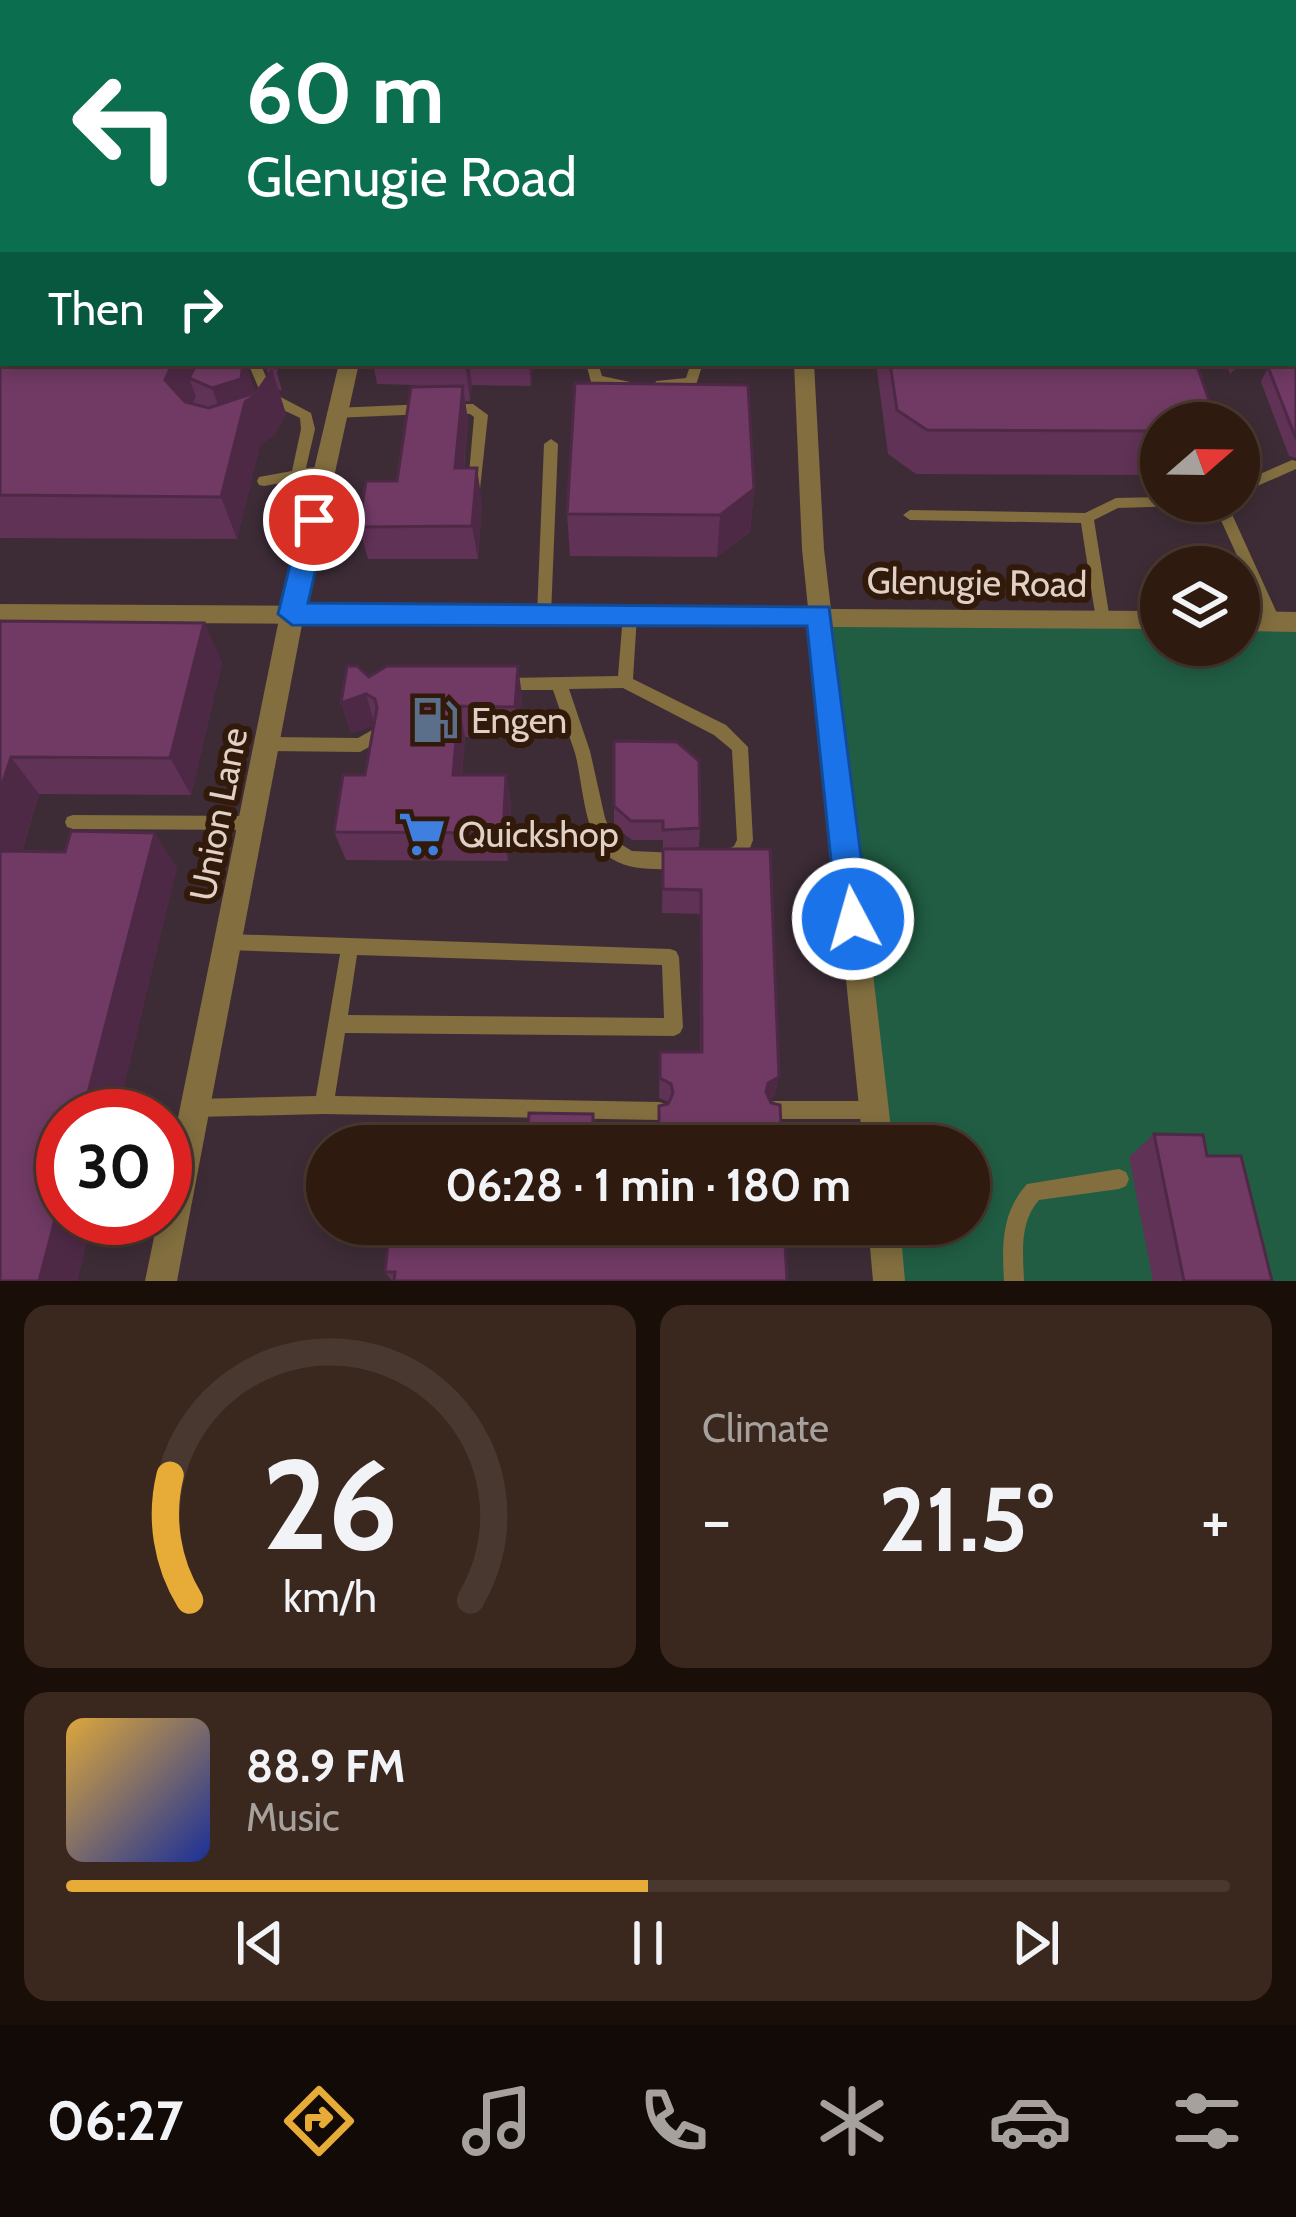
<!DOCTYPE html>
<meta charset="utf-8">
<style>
:root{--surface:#2e1a0f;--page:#3a271d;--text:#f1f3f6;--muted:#a7a19e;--line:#49382f;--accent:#e7ac37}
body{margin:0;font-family:Cabin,sans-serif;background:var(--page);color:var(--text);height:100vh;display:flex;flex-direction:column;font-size:45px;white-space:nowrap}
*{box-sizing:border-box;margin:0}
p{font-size:39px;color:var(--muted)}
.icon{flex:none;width:66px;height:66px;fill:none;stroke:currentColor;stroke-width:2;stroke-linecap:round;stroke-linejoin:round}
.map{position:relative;height:1281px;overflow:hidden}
.panel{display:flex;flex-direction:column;gap:24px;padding:24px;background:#190e08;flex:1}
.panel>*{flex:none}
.hud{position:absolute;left:0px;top:0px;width:1296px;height:366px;box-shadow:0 6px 18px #0003,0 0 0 3px var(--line);background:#0b6e4f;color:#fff;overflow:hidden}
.needle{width:78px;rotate:70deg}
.tools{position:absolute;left:1140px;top:402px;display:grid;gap:24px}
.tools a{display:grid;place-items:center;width:120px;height:120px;border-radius:50%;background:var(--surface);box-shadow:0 6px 18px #0003,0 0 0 3px var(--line);font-size:60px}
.speed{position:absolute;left:36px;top:1089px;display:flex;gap:24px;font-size:60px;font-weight:700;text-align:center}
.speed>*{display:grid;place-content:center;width:156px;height:156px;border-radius:50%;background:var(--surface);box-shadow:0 6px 18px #0003,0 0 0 3px var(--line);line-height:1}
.speed .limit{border:18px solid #d22;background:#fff;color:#111}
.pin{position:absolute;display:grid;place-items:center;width:102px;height:102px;color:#fff;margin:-51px;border:6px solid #fff;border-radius:50%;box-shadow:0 3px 12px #0007}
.me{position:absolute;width:132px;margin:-66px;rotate:354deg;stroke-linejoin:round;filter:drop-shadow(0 0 9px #0008)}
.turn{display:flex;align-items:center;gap:42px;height:252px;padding:0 48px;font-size:54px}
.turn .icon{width:156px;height:156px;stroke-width:2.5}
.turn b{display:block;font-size:84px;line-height:102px}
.then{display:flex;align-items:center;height:114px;padding:0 48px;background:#0003;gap:24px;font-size:45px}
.big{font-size:90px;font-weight:700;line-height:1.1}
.panel .tile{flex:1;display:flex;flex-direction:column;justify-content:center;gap:18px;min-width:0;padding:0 42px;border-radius:24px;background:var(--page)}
.panel .dial{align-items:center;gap:0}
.dial svg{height:312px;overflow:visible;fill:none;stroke:var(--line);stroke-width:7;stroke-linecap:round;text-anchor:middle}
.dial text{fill:var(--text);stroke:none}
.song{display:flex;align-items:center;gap:36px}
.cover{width:144px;height:144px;border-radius:18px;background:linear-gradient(135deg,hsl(40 70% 55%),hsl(230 70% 35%))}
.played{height:12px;border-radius:6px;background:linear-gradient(90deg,var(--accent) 50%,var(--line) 50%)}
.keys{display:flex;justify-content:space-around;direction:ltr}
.heat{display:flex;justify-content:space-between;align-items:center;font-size:66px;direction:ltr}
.panel .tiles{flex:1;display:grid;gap:24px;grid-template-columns:1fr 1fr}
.tile:last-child{grid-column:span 2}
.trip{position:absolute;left:306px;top:1125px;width:684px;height:120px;border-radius:60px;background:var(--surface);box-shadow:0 6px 18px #0003,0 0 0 3px var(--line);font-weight:700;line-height:120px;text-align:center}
.tab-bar{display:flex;height:192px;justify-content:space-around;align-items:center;background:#120a06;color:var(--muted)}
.tab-bar .icon{width:84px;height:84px}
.tab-bar .on{color:var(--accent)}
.tab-bar b{font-size:54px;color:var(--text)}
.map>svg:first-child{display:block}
</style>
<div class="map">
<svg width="1296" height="1281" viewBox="0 0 1296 1281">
<rect width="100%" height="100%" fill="#3d2314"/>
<path fill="#3d2c36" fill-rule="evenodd" d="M0,0H1296V621L1239,620V567H1161V619L881,1146H327V1224H888L893,1281H0ZM3,3H1293V363H3ZM1161,423H1239V501H1161ZM63,1116H165V1218H63Z"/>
<path fill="#205d43" d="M820,615L1161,619V645H1239V620L1296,621V1281H893L888,1224H969V1146H881Z"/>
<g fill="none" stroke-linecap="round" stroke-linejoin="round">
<g fill="#826e3f" fill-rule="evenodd">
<path d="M30,0H40L38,3H28Z"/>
<path d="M56,0H66L65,3H55Z"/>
<path d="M3,57V68L0,69V58Z"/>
<path d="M3,115V126L0,127V116Z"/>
<path d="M248,363H260L273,393L311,413L315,429L306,468L330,466L332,470L330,474L264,486L259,485L257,481L259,477L292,471L301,429L300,418C284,410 267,404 256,393L259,389Z"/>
<path d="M586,363H598L602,376L630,382L631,385L625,389L591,382Z"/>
<path d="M691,363H703L696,385L656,387L655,384L656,381L686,378Z"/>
<path d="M427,404L434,409L427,414L334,418L327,413L334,408Z"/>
<path d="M451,404H473L488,415L480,489H470L468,485L474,417L470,414L446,412L444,409L446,406Z"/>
<path d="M551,439L558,444L551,615L549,619H539L537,615L544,444Z"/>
<path d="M1292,460L1296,461V469L1239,494V483Z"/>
<path d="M1161,497V501H1226L1281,622L1279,626H1269L1214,505L1118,508L1094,520L1110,620L1108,624H1098L1096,620L1081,523L910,520L903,515L910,510L1085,513L1116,498Z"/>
<path d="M630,609L635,611L637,615L633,679L726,725L748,747L753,840L747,856L726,867L720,864L718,859L720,854L734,846L737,840L732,750L714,735L623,688L569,689L590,751L605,818L614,840L632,851L678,853L684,856L686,861L684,866L678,869C656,869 632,871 612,859C584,843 583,782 575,753C568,732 560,711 553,690H503L498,688L495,684L498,680L503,678L618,676L623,615L625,611Z"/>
<path d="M374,729L380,731L382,736L380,741L360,752L269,751L263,749L261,744L263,739L269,737L358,738Z"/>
<path d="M73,815L254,816L260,818L262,823L260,828L254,830L73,829L67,827L65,822L67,817Z"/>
<path d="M229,934L670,949L676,951L679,957L683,1027L680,1033L674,1036L345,1033L335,1096L659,1102L666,1104L668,1111L666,1118L659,1120L324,1114L196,1117L189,1115L187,1108L189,1101L196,1099L316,1096L340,954L229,950L223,948L220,942L223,936ZM357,955L662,965L664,1018L348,1015Z"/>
<path d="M775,1101H875L882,1103L884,1110L882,1117L875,1119H775L768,1117L766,1110L768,1103Z"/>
<path d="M1119,1169L1126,1172L1129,1179L1126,1186L1119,1189L1039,1200C1019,1223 1023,1252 1024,1281H1004C1002,1245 1001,1213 1027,1184Z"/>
</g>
<g fill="#826e3f" fill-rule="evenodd">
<rect x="415" y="0" width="16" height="3"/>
<path d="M769,0H785L786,3H770Z"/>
<path d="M339,363H359L304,614L177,1281H145L158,1218H165V1182L280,614Z"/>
<path d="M794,363H814L824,549L893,1146H863L802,549Z"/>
<path d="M868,1224H900L905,1281H873Z"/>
</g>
<g fill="#826e3f" fill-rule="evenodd">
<path d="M0,604L1161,611V629L0,622Z"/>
<path d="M1239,611L1296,612V632L1239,631Z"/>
</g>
<g fill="#dab045" fill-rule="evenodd">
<path d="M77,0H97L76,3Z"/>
<path d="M3,7V23L0,24V8Z"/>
<path d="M3,173V193L0,194V174Z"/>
</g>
</g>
<g fill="#603256">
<path d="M432,0H736V3H431Z"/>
<path d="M0,290L3,363H245L255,393L269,375L264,363H279L277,373L282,391L278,389L286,414L275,434L260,445L237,539L0,538Z"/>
<path d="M373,363H533L531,386L472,385L470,401H465L468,421L464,468L482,502L478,559H368L359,527L397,481L416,387V385L377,384Z"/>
<path d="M876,363H1196L1161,423V475L916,474L888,454Z"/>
<path d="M1226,363H1242L1230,374Z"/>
<path d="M1268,367H1296V458L1289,456L1261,382Z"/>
<path d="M754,489L750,532L717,557L570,556L567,514Z"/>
<path d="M0,621L204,623L222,663L191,795L39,794L22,851L177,868L63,1218H93L77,1281H0Z"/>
<path d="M369,677L522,696L519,737H465L462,775H506L511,804L508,861L346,860L334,832L365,775L374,725L351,733L341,703Z"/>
<path d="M614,806L700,828L699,847L673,849H770L779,1077L774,1097L769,1099L782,1146L528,1135L595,1128L659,1129L669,1102L659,1098L660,1052H700V914L662,913L663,840H632L614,826Z"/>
<path d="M1154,1134L1207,1156L1272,1281H1153L1129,1157Z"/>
<path d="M353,1224H784L787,1281H392L385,1272L388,1238H364Z"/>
</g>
<g fill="#4e2946">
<path d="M351,0H369V3H350Z"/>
<path d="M173,363H201L189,378L196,397L182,423L165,380Z"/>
<path d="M243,363H245L255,394L272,370L286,414L275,434L260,445L237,539L221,497L228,432L212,388Z"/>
<path d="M465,363H469L472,385L470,401Z"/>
<path d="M529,363H533L531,386Z"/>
<path d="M463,386L468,421L460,501L455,468Z"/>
<path d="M477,468L482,502L478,559L472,526Z"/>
<path d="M754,489L750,532L717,557L720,515Z"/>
<path d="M204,623L222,663L191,795L170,758Z"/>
<path d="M518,666L522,696L519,737L515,707Z"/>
<path d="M366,694L375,725L351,733L341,703Z"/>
<path d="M459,706L465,737L459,804L453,775Z"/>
<path d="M11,757L39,794L11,885L0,873V791Z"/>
<path d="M506,775L511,804L508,861L503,833Z"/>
<path d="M155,833L177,868L117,1116H82Z"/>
<path d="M779,1077L774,1097L764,1102L768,1083Z"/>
<path d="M63,1189V1218H93L77,1281H39Z"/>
</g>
<g fill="#703a64" stroke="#4e2946" stroke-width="3">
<path d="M130,0H351L350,3H128Z"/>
<path d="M432,0H561L560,3H431Z"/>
<path d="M839,0H1206L1207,3H840Z"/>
<path d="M3,283V363H173L165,380L185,402L209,408L257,392L272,370L261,391L245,402L221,497L0,495V290Z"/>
<path d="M197,363H243L241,379L212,388L189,378Z"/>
<path d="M890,363H1196L1213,412L1200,423H1161V431L927,430L897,410Z"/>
<path d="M1268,367H1296V439Z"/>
<path d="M575,383L748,385L754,489L720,515L567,514Z"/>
<path d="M463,386L455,468H477L472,526L359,527L366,481H397L411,387Z"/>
<path d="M0,621L204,623L170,758L11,757L0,791Z"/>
<path d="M347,666H357L369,677L387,666H518L515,707L459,706L453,775H506L503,833L334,832L343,775H365L377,708L375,699L366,694L341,703Z"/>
<path d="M614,741L677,742L699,761L700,828L663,830V821H631L614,806Z"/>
<path d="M71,831L155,833L82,1116H63V1189L39,1281H0V851L65,852Z"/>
<path d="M663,849H770L779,1077L768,1083L766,1092L771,1103L780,1105L782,1146H363L365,1133L528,1135L529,1113L593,1114V1128L659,1129V1106L668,1104L673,1093L671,1084L660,1078V1052H702L701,890L663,889Z"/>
<path d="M1154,1134L1203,1135L1207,1156H1241L1272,1281H1184Z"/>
<path d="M390,1224H784L787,1281H394L395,1272H385Z"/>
</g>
<path fill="#1a73e8" stroke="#114b97" stroke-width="3" d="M314,510L327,520L308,603L829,607L869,919L864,929L853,933L842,929L837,919L807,626L292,625L278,614L301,520Z"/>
<defs>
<symbol id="fuel-bare" viewBox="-9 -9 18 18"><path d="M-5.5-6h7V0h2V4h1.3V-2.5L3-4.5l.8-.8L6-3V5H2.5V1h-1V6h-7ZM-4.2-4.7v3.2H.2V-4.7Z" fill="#5c6f8a" stroke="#321a0a" stroke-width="2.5" paint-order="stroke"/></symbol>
<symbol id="supermarket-bare" viewBox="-9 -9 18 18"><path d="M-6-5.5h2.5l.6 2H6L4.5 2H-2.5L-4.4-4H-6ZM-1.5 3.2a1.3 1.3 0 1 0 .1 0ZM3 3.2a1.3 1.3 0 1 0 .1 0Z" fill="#3f7fe0" stroke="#321a0a" stroke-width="2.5" paint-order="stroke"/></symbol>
</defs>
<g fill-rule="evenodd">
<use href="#fuel-bare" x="402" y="687" width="66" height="66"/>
<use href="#supermarket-bare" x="389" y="801" width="66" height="66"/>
</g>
<g text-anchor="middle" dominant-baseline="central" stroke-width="12" stroke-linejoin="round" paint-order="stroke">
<g font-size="36" fill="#e1d0c6" stroke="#321a0a">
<text transform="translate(977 582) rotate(1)">Glenugie Road</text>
<text transform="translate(218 814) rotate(-79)">Union Lane</text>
</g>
<g font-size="36" fill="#e1d0c6" stroke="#321a0a" text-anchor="start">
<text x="471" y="720">Engen</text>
<text x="458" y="834">Quickshop</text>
</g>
</g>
</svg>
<div class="tools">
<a><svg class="needle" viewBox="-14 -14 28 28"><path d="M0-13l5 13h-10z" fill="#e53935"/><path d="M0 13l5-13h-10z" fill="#a7a19e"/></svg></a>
<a><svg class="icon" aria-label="layers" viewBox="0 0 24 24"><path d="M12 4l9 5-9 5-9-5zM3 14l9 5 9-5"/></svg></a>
</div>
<div class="speed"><div class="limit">30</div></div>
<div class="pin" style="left:314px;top:520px;background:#d93025"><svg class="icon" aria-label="arrive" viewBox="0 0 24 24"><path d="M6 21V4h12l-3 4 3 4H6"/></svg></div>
<svg class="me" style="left:853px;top:919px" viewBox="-20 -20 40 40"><circle r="17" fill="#1a73e8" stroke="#fff" stroke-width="3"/><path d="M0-11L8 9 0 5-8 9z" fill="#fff"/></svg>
<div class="trip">06:28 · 1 min · 180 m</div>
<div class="hud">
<div class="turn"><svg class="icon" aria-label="left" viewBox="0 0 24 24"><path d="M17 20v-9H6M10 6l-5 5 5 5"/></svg><div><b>60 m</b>Glenugie Road</div></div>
<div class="then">Then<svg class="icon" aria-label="right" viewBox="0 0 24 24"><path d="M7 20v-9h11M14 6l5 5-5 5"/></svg></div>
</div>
</div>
<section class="panel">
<div class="tiles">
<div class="tile dial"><svg viewBox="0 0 100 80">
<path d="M14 69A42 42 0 1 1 86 69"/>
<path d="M14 69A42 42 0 0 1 9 37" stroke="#e7ac37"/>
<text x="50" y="56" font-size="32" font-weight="700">26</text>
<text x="50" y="72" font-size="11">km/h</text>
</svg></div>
<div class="tile"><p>Climate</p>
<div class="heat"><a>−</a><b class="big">21.5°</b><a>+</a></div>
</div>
<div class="tile">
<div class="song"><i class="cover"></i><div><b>88.9 FM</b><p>Music</p></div></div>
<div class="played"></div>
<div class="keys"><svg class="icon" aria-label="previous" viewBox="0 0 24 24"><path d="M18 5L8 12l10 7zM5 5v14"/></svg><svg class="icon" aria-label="pause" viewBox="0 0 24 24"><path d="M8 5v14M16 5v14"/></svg><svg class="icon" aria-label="next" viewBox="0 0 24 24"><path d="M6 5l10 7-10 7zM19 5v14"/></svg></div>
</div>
</div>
</section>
<nav class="tab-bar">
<b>06:27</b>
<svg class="icon on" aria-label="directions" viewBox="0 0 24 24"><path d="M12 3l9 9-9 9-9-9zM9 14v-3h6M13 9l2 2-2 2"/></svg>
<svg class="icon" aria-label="music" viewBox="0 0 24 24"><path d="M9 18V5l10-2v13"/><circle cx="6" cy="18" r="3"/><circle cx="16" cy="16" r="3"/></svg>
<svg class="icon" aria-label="phone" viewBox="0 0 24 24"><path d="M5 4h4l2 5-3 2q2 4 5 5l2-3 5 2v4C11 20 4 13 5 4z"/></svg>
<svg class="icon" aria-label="climate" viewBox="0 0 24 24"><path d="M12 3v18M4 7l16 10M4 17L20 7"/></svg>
<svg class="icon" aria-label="car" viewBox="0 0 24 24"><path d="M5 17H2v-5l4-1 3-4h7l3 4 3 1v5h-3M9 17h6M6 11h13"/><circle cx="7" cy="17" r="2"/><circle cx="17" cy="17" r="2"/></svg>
<svg class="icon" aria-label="filters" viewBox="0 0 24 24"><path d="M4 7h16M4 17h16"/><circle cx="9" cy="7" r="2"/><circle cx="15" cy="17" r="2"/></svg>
</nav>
